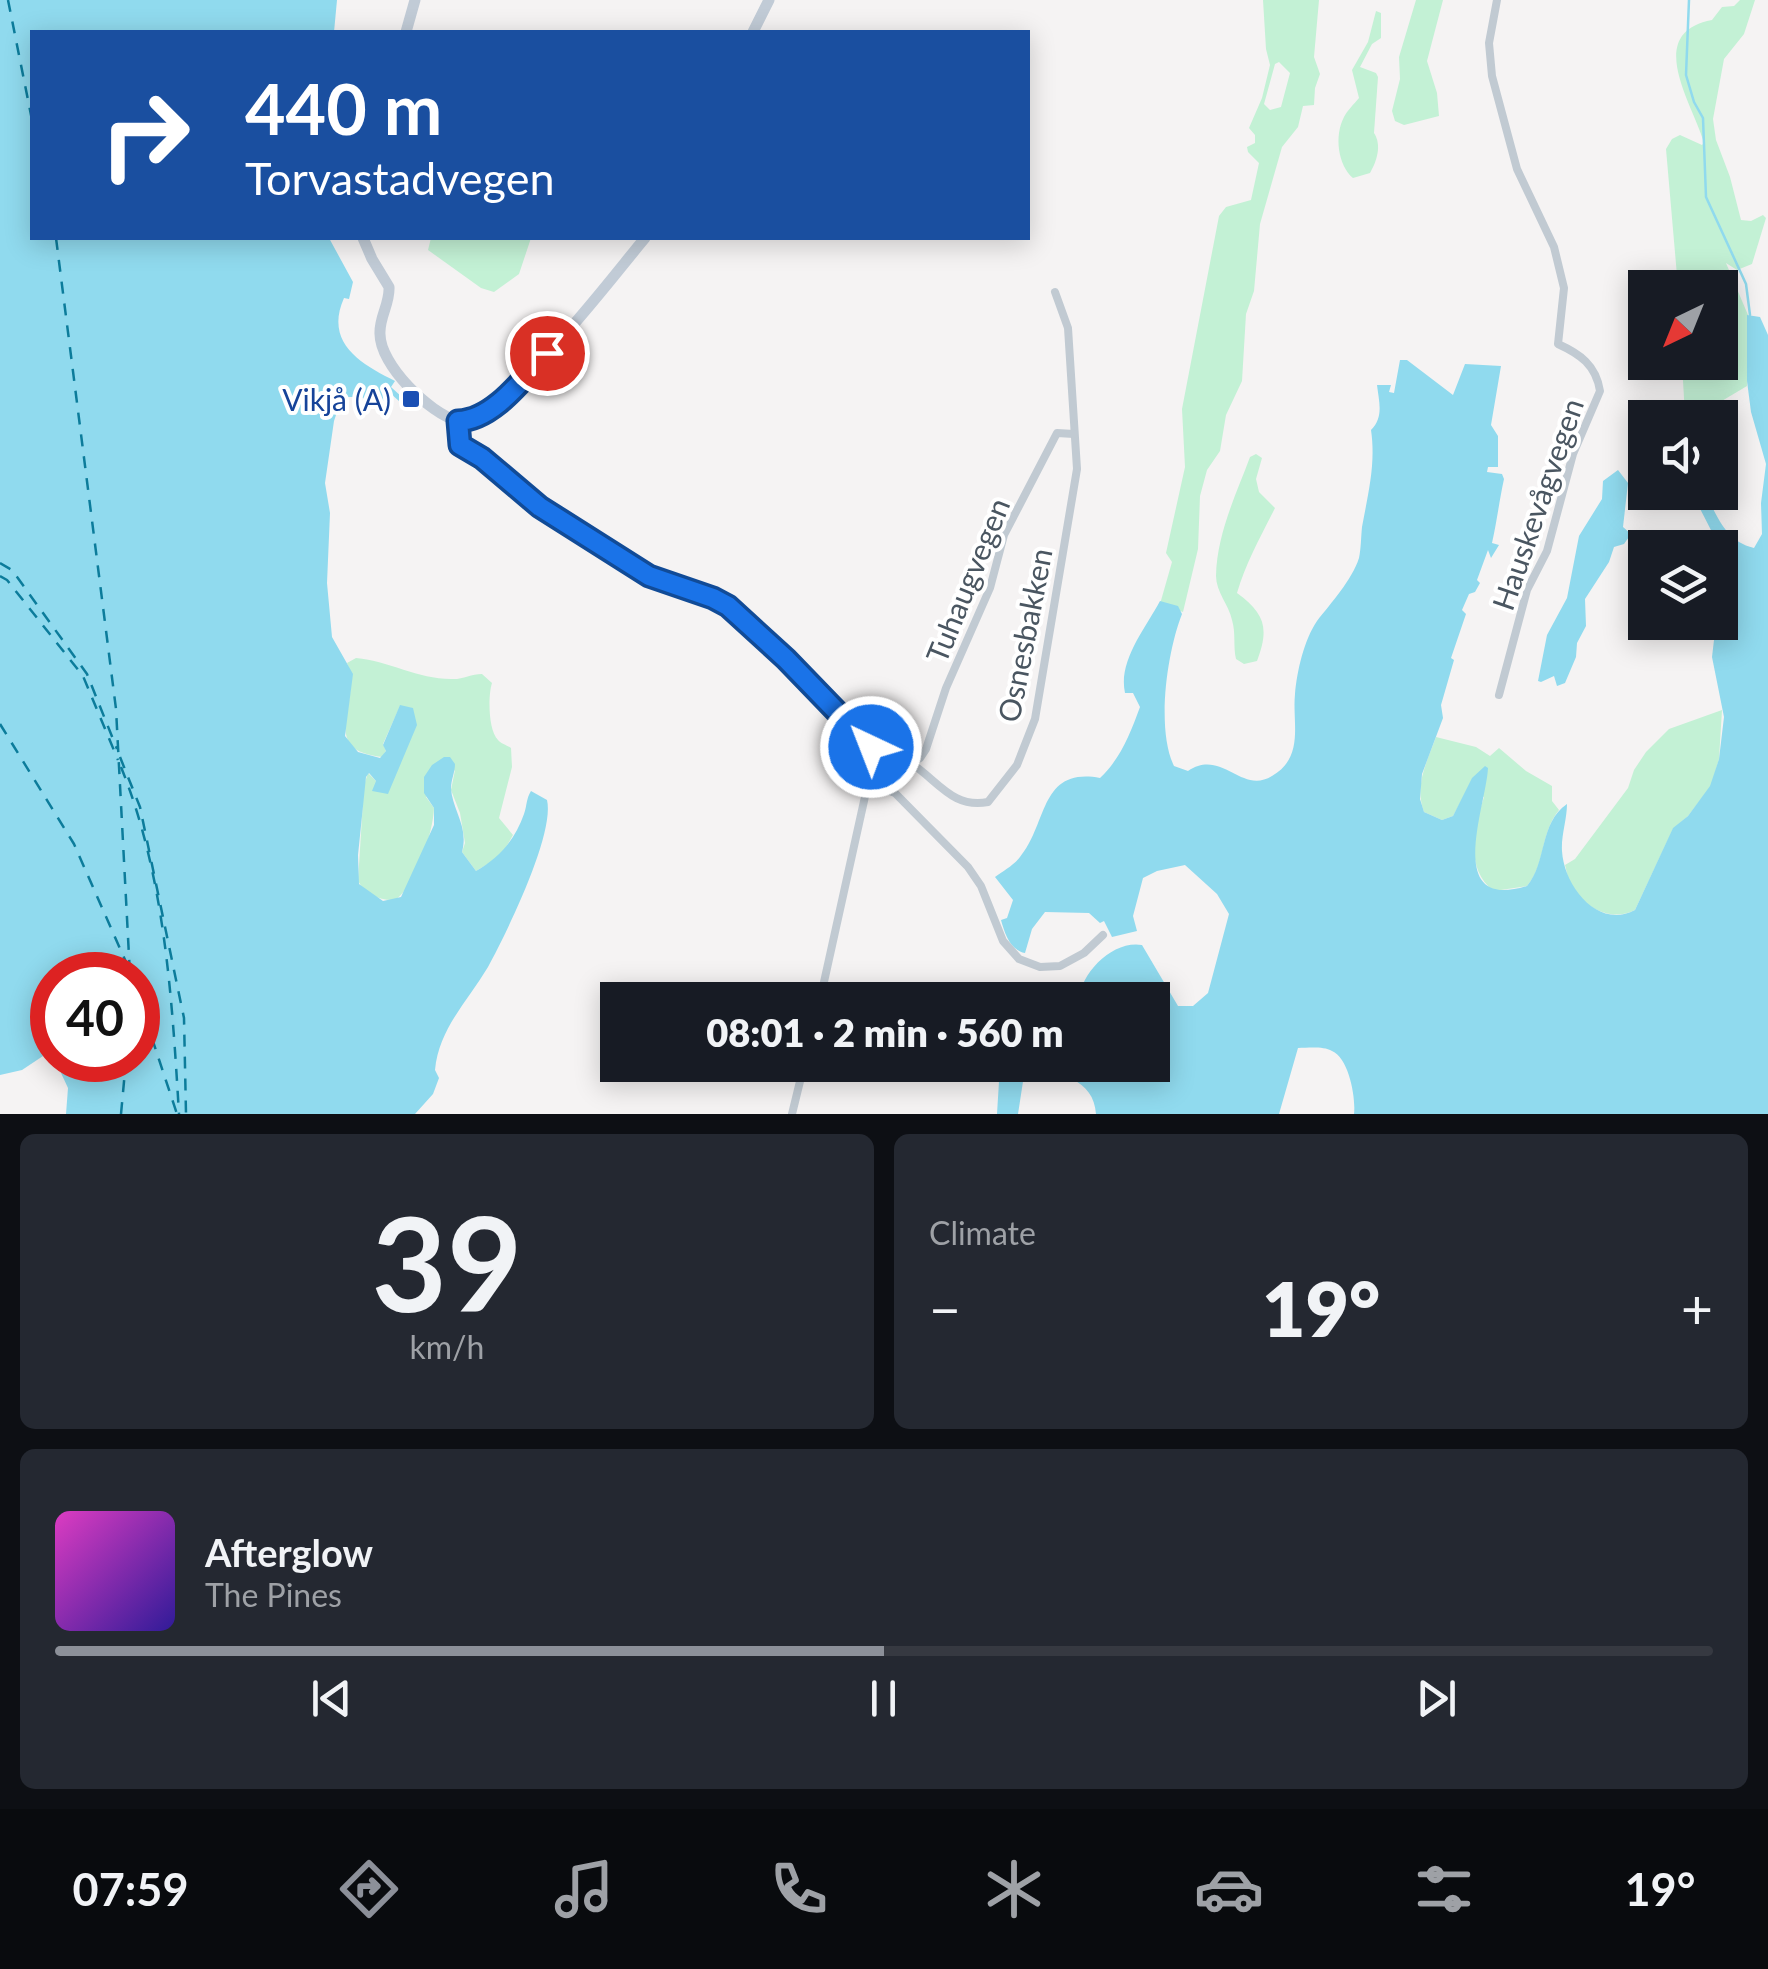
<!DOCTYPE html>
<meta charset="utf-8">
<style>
:root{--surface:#171b24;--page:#242831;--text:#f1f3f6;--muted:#9ea1a6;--line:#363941;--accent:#8c9099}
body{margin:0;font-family:Lato,sans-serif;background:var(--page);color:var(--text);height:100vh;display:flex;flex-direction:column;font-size:38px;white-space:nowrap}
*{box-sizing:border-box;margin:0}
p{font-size:32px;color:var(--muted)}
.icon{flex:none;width:55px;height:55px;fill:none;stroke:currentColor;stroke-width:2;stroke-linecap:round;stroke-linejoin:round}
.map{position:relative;height:1114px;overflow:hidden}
.drawer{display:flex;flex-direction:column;gap:20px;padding:20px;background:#0d0f14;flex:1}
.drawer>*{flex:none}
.banner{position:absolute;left:30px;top:30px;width:1000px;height:210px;border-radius:0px;box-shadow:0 5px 25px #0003;background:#1a4fa0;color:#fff;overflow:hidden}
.needle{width:65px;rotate:223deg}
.tools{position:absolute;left:1628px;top:270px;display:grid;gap:20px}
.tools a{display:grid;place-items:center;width:110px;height:110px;border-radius:0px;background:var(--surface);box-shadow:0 5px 25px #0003;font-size:50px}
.speed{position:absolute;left:30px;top:952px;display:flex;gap:20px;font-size:50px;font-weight:700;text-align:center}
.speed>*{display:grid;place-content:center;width:130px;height:130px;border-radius:50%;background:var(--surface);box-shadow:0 5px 25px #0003;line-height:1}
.speed .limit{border:15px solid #d22;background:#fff;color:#111}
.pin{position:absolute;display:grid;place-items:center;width:85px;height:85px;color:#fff;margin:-42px;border:5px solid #fff;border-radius:50%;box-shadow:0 2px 10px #0007}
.me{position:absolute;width:110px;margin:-55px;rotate:317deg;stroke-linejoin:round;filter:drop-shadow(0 0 8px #0008)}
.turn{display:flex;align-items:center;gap:35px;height:210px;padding:0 50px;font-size:45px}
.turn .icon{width:130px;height:130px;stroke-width:2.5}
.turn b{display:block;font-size:70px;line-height:85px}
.big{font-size:75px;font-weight:800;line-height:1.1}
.drawer .card{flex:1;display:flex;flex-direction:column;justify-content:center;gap:15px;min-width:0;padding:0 35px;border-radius:15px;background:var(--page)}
.drawer .dial{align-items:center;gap:0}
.dial b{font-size:130px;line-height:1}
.song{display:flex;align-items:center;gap:30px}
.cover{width:120px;height:120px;border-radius:15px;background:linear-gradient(135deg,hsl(310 70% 55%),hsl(250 70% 35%))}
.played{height:10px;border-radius:5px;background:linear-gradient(90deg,var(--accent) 50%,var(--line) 50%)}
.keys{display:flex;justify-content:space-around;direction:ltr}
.heat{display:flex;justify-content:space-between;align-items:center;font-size:55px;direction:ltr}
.drawer .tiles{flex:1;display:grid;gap:20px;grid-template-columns:1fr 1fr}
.card:last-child{grid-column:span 2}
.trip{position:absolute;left:600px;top:982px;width:570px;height:100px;border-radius:0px;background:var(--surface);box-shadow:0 5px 25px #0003;font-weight:800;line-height:100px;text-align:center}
.dock{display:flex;height:160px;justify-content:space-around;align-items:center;background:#090b0e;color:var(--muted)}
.dock .icon{width:70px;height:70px}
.dock .active{color:var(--accent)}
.dock b{font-size:45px;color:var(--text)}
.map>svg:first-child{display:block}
</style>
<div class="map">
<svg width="1768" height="1114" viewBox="0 0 1768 1114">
<rect width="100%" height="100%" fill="#f5f3f3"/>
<g fill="#c3f1d5" fill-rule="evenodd">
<path d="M1263,0H1319L1314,57L1320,74L1315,88L1314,105L1303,106L1298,127L1282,147L1260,224L1254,291L1246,314L1242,381L1226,415L1220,451L1207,470L1200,496L1198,549L1183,612L1160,604L1172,562L1166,553L1185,467L1182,409L1219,216L1226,207L1251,200L1259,163L1248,152L1247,147L1255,143V135L1249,128L1262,98L1270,65L1266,49ZM1279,62L1290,73L1281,107L1270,110L1264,104L1275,64Z"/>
<path d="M1416,0H1443L1427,61L1437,93L1439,116L1404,125L1395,121L1392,111L1400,79L1399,57Z"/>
<path d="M1740,0H1755L1744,34L1724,59L1713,119L1716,140L1730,177L1741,220L1751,221L1763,215L1766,218L1752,264L1737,270L1726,263L1748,315L1747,386L1715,405L1685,416L1682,363L1720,362V288L1678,287L1666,149L1672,139L1680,135L1702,145L1704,143C1693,104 1643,33 1712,20L1722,7L1734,6Z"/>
<path d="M1376,11L1381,13V38L1372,44L1360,67L1376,73L1378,77L1374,133C1382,145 1377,161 1370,173L1353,178C1338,165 1334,136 1344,117C1347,111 1354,104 1359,98L1352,70L1368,42Z"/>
<path d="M431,238H531L519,274L494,292L481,288L428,250Z"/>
<path d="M1256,454L1262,458L1256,479L1259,492L1275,508C1261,536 1246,562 1237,593C1264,613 1270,627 1257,661L1244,664L1236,659C1233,646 1236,633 1232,620C1229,605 1216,592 1216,576C1217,533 1236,495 1250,457Z"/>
<path d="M356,658C389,661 418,679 451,679C462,680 471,674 482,674L492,683C488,695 488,730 498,740C501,744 507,745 511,748L512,767L499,818L513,835L501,856L476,871L462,852L465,843L460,813L451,790L455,770L426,797L434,808C433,833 416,886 395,900C380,901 365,894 358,881L364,785L368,773L376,781L372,789L413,709L400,706L383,744L386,751L382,757C315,750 364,700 347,663Z"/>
<path d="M1722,710L1719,759L1711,786L1688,816L1673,829L1635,910C1612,922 1587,909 1572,888C1568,882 1567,872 1565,865L1575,859L1628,788L1634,770L1646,752L1669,729Z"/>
<path d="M1436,737L1476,747L1490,756L1499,748L1526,771L1552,786V801L1559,810C1540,833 1546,864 1527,886L1494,891C1464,869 1474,827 1484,797L1466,792L1453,816L1442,820L1424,812C1414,785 1427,762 1436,737Z"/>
</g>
<g fill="#90daee">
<path d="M0,0H337L334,32H32V238H329L353,282L349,299L344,298C324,343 361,364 395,381L391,387L403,398L399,401L391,394L379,405L360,397H342L334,421L325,483L330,513L327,583L332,637L353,674L345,736L358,752L380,758L386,751L383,745L400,705L413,708L417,725L388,794L372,791L376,781L369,773L366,777L358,855L359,884L383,901L401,897L434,825V808L424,793V777L432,765L444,757H450L455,764C455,772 451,780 451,788C452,810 469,826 462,852L476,871C499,858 515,840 524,814C527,806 526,799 531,791L547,800C555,834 506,934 488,967C468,1001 439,1028 435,1070L439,1078L433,1094L415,1114H66L68,1088L55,1060H138V975H52V1059L43,1056L22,1070L0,1075Z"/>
<path d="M1747,315L1760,317L1768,335V1114H1354C1356,1098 1349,1058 1332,1051C1323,1046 1308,1048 1298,1048L1279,1114H1096C1094,1079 1059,1072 1030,1069L1024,1075L1018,1114H997L1000,1065H1028L1054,1070L1075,1065H1152V1000H1079C1081,972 1113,940 1142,945L1178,1006H1193L1208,993L1229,914L1217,894L1185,865L1157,871L1143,878L1133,916L1137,931L1112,937L1104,921L1100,923L1089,913L1045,912L1032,929L1025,953C1010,950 1005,934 1001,920L1007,918L1013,900L995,877C1003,871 1014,865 1020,857C1048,824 1039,767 1100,778C1121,758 1130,734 1140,707L1133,693H1125C1118,661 1145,629 1160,601L1178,606L1182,614C1167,652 1156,729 1174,766L1188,771C1222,748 1241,795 1272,776C1305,757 1292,723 1295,694C1297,671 1304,640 1317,621C1331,603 1352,580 1359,558C1361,549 1361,537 1362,527C1368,494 1376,464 1371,430C1384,417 1379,402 1377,385H1391L1389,392L1394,393L1400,360H1407L1453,395L1465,364L1501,366L1491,425L1498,436V467H1488L1487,472L1502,474L1504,479C1499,502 1497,521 1492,543L1499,545L1491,558L1488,550L1477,580L1480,583L1475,592L1469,594L1462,610L1466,614L1451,658L1454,660L1441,705L1443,718L1422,774L1420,799L1424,812L1442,820L1453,816L1472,778L1485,766L1488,768C1486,807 1443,912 1527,886C1547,862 1539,823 1567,804C1567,819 1561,836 1562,851C1564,886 1598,930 1635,910L1673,828L1688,816L1710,786L1719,759L1724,717L1712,657L1716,623L1720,622V548L1714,547V536L1692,493H1705C1718,517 1725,541 1754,548L1762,534L1761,503L1766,464L1751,412L1747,381Z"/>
<path d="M1618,470L1628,483L1623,527L1631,534L1624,544L1614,547L1609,562L1585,599L1586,626L1577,643L1576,657L1565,683L1557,686L1554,676L1541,682L1538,681L1547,635L1567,598L1579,536L1602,499L1603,481Z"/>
</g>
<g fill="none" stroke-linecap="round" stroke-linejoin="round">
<path stroke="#90daee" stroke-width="2.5" d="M1689,0L1686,75L1694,102L1703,118L1706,197L1746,284L1750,315"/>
<g stroke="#0c7c9b" stroke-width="2.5" stroke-dasharray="12 10" stroke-linecap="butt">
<path d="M8,0L32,120"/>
<path d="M56,238L116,709L130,975"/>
<path d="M0,563L12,570L87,674L117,749"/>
<path d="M0,576L7,580L83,676L118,760"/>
<path d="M0,724L74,844L129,969"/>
<path d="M120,757L140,807L184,1018L186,1114"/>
<path d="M121,767C165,876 172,998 179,1114"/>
<path d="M138,996L177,1114"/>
<path d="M121,1114L126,1060"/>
</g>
<g stroke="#c1cad2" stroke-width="8">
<path d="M1497,0L1489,43L1492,76L1517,169L1554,247L1564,288L1558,344C1580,354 1596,365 1600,391L1573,454L1547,551L1527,590L1499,695"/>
<path d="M912,764C938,781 953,809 988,802L1017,765L1035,719L1077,469L1068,328L1055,292"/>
<path d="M884,787L899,770L920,758L926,749L946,688L990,588L1004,535L1057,433L1074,434"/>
<path d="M820,1000L868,783L895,793L968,867L981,886L1003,941L1019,959L1040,967L1060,966L1084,953L1103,935"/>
<path d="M792,1114L804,1065"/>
</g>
<g stroke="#c1cbd6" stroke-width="11">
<path d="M406,32L415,0"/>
<path d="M753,32L769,0"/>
<path d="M363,238L372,259L389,287C390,304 379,317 380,334C380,365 429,413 458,421"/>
<path d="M458,421V438L466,451L483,458L540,507L649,576L713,598L741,616L868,742L873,756L868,783"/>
<path d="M458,421C506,419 612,277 645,238"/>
</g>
</g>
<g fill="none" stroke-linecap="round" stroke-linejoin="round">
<defs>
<path id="route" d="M547,353C524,377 494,420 458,421L460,445L482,458L540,507L649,576L713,598L728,606L786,659L871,747"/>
</defs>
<use href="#route" stroke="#114b97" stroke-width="25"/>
<use href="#route" stroke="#1a73e8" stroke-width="18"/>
</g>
<rect fill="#1a4fb4" stroke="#fff" stroke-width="4" x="401" y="389" width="20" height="20" rx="5"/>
<g text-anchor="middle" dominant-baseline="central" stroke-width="8" stroke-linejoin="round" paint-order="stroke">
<g font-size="30" fill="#164399" stroke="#fff" text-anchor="end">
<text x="391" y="399">Vikjå (A)</text>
</g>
<g font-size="30" fill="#4a5661" stroke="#fff">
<text transform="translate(1537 504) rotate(-71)">Hauskevågvegen</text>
<text transform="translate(967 580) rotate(-68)">Tuhaugvegen</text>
<text transform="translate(1024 635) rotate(-79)">Osnesbakken</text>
</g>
</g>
</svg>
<div class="tools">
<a><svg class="needle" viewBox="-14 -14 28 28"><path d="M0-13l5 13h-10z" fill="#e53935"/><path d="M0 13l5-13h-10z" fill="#9ea1a6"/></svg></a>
<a><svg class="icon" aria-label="sound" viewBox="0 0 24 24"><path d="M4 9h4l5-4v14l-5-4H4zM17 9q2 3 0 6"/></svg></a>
<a><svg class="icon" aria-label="layers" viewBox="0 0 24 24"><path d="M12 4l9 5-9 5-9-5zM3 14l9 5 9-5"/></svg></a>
</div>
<div class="speed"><div class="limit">40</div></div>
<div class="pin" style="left:547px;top:353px;background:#d93025"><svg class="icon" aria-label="arrive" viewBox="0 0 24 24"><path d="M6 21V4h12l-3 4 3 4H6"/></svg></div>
<svg class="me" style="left:871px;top:747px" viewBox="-20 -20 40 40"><circle r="17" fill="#1a73e8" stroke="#fff" stroke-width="3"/><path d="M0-11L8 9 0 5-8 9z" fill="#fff"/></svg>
<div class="trip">08:01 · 2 min · 560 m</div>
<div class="banner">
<div class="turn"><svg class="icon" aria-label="right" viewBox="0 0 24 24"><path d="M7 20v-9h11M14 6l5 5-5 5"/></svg><div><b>440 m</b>Torvastadvegen</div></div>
</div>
</div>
<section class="drawer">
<div class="tiles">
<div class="card dial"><b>39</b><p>km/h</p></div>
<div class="card"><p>Climate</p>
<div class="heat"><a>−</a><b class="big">19°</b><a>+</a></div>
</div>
<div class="card">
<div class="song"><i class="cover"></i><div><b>Afterglow</b><p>The Pines</p></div></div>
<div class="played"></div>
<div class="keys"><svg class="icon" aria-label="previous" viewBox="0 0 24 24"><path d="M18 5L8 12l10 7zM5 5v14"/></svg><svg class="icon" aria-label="pause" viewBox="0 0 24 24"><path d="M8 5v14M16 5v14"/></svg><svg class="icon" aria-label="next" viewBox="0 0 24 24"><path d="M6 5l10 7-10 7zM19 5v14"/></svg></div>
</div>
</div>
</section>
<nav class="dock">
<b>07:59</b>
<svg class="icon active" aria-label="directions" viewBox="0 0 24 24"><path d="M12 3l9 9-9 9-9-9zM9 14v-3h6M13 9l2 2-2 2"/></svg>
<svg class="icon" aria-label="music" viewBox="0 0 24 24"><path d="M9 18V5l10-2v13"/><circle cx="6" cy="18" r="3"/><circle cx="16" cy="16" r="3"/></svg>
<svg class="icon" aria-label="phone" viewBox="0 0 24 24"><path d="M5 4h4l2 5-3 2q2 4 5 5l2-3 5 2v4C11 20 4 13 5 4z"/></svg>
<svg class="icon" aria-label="climate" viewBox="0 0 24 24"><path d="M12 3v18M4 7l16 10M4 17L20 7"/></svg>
<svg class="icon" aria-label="car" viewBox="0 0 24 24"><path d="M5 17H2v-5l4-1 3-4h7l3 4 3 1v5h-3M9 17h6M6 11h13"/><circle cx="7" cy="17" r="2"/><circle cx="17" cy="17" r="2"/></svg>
<svg class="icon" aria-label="filters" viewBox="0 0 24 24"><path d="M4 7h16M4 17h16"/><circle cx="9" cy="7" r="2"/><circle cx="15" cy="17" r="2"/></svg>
<b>19°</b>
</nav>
